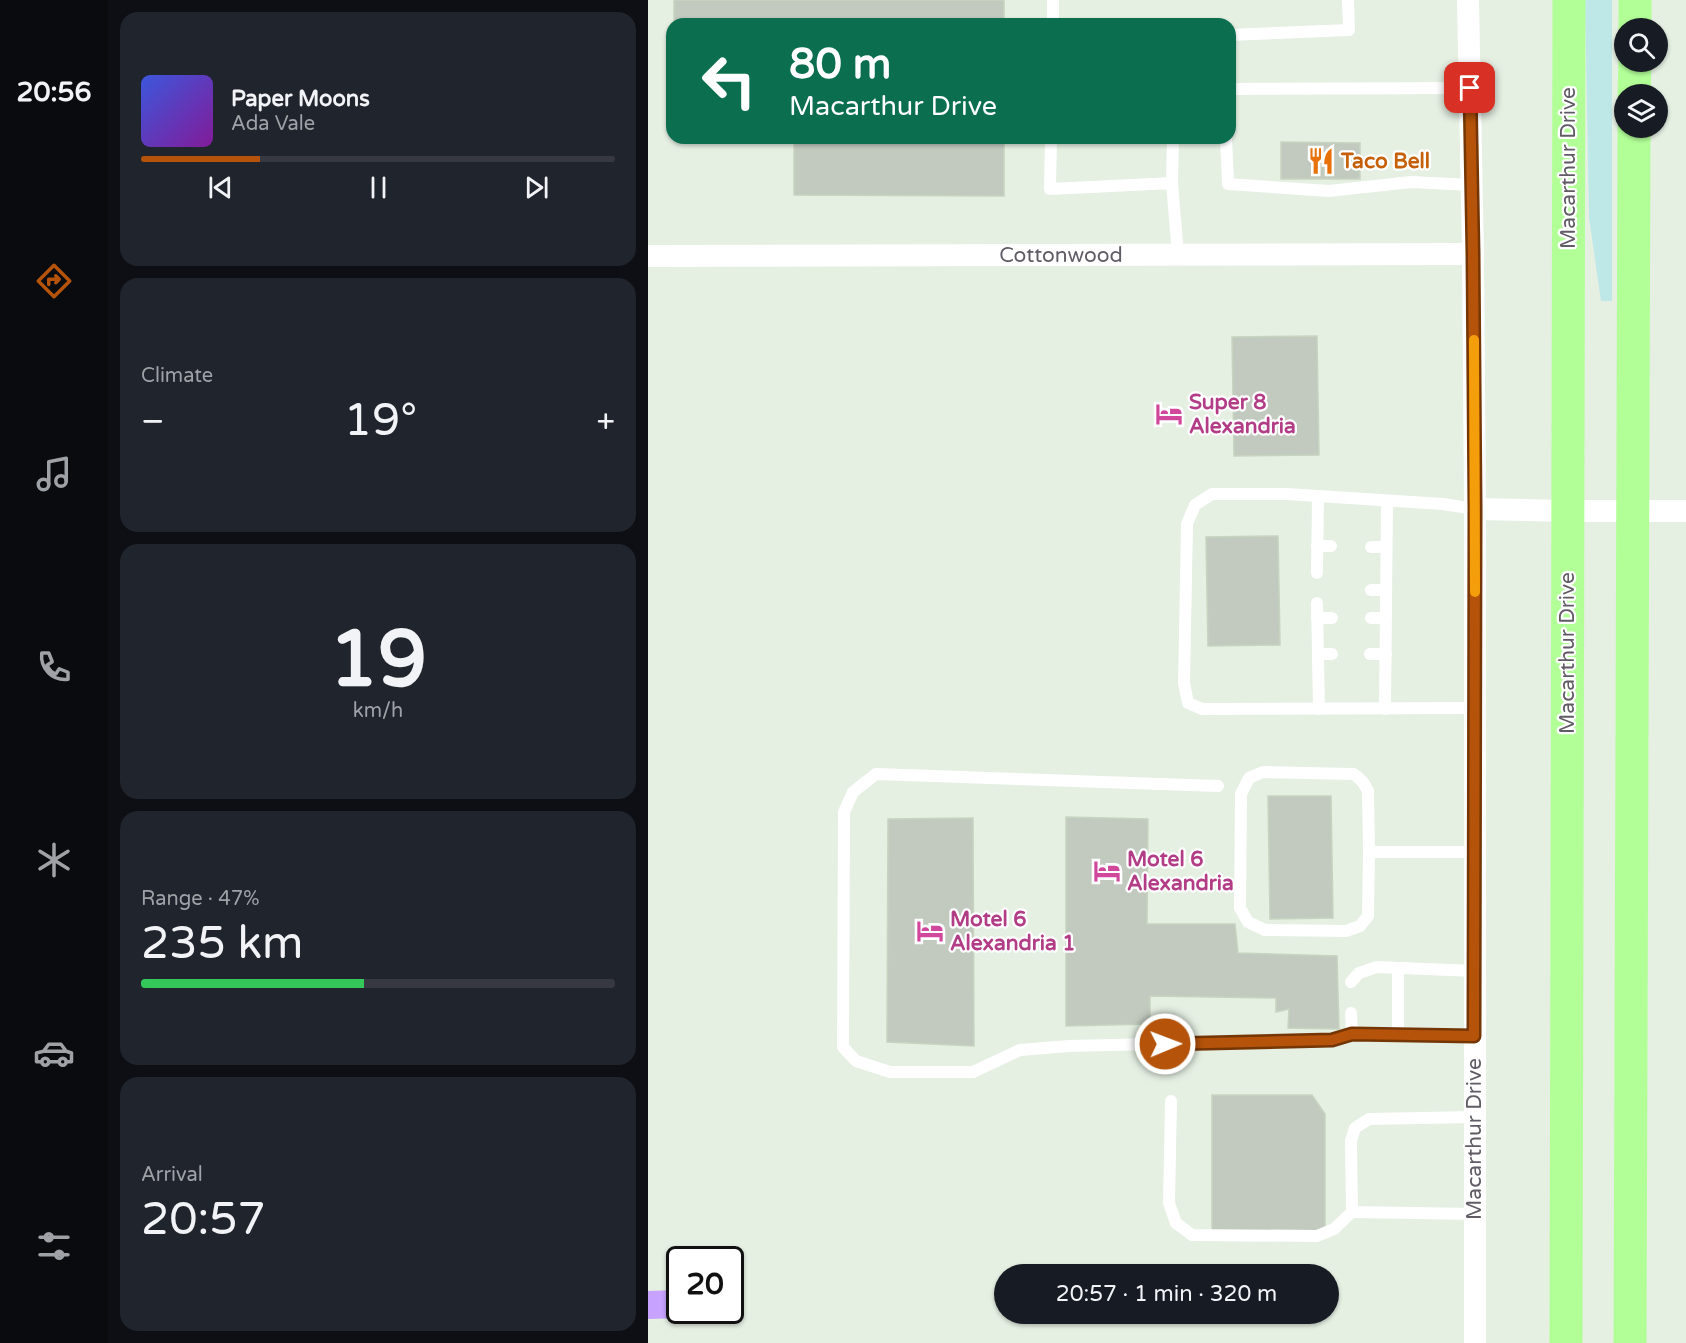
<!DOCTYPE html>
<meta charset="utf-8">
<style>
:root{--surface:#171b24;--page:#20242c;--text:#f1f3f6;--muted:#9ea1a6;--line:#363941;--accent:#b45309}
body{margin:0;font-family:"Varela Round",sans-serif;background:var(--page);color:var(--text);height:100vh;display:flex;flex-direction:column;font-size:22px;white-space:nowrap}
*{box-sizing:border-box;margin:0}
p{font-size:20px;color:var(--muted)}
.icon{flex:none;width:33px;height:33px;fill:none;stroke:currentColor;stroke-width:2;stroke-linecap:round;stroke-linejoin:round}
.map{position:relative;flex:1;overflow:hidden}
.panel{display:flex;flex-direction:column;gap:12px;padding:12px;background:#0d0f14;width:540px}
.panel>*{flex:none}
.hud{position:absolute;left:18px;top:18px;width:570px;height:126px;border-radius:18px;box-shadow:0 2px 4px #0004;background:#0b6e4f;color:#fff;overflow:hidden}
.fabs{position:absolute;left:966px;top:18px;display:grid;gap:12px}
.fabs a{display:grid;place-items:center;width:54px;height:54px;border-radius:50%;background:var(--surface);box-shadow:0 2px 4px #0004;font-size:30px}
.speed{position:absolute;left:18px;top:1246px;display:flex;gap:12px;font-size:30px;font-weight:700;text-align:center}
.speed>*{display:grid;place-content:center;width:78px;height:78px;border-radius:50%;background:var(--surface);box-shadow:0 2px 4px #0004;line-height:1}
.speed .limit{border:3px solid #111;border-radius:9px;background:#fff;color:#111}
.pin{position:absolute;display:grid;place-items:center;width:51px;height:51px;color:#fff;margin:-26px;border-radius:12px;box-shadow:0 3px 9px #0006}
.me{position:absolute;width:66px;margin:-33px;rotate:89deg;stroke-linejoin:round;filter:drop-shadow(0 0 4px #0008)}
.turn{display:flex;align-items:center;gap:21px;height:126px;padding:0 24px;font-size:27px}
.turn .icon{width:78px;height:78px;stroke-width:2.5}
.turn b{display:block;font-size:42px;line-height:51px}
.big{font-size:45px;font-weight:600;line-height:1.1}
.panel .widget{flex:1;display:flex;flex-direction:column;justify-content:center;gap:9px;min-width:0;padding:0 21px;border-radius:18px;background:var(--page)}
.panel .dial{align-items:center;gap:0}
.dial b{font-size:78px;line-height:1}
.song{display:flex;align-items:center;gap:18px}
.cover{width:72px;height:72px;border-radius:9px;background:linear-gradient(135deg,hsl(230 70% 55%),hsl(290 70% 35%))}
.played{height:6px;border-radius:3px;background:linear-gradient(90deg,var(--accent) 25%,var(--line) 25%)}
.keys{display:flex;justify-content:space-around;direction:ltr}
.heat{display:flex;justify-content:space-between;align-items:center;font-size:33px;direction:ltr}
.charge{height:9px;border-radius:4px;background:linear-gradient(90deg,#34c759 47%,var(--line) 0)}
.trip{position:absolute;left:346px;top:1264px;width:345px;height:60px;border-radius:30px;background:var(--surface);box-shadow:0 2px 4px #0004;font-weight:600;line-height:60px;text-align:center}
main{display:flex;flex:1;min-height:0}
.menu{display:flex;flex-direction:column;width:108px;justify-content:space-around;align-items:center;background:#090b0e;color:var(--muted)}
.menu .icon{width:42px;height:42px}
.menu .on{color:var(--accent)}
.menu b{font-size:27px;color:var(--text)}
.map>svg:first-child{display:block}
</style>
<main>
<nav class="menu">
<b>20:56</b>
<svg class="icon on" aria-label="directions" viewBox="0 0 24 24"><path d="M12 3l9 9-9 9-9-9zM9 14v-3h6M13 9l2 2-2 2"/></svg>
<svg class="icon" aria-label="music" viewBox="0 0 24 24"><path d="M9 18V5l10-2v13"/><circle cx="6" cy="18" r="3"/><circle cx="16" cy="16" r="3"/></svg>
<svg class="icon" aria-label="phone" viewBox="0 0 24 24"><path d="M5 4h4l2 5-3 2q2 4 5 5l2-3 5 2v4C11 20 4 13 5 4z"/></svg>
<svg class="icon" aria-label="climate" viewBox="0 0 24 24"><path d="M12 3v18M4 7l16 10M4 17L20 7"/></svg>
<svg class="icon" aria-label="car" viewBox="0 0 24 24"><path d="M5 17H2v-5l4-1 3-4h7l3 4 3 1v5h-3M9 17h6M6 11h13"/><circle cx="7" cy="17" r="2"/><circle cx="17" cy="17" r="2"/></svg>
<svg class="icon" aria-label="filters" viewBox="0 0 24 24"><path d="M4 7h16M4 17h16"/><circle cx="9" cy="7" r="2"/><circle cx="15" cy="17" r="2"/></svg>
</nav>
<section class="panel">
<div class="widget">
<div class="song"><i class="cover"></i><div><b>Paper Moons</b><p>Ada Vale</p></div></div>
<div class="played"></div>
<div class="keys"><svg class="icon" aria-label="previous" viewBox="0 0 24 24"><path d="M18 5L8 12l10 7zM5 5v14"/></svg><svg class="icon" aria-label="pause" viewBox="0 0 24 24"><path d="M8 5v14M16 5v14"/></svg><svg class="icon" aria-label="next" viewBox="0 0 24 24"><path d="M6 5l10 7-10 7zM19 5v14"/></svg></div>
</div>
<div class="widget"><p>Climate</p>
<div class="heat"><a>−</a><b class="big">19°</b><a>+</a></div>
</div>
<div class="widget dial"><b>19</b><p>km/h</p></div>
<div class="widget"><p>Range · 47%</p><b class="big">235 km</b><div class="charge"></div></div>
<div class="widget"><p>Arrival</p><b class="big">20:57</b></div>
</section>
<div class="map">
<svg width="1038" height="1343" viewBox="0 0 1038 1343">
<rect width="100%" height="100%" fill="#e5efe2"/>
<path fill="#bde8e7" d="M937,0H964V301H953L941,217Z"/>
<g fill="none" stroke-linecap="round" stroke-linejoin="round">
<path stroke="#c7a2ff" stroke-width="28" d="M0,1305L32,1304"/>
</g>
<g fill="#c2cabf" stroke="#c7d4c0" stroke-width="1.5">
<rect x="26" y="0" width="330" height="24"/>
<path d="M146,138H356V196L146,195Z"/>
<path d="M633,142L712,143V179H633Z"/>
<path d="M669,336L671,455L586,456L584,337Z"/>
<path d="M630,536L632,645L560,646L558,537Z"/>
<path d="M620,796H683L685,918L622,919Z"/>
<path d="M418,817L500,819L499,924H587L590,953L689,956L691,1029L640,1028L641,1009L628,1012V998L502,996V1024L418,1026Z"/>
<path d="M325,818L326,1046L239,1042L240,819Z"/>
<path d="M564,1095H664L677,1114V1232H564Z"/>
</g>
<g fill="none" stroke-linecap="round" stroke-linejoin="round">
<g stroke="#fff" stroke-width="12">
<path d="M405,24V0"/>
<path d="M582,35L701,30L700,0"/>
<path d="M582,89L822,88"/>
<path d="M403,138L402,189L524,183L530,255"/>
<path d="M578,138L580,184L681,191L763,182L823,185"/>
<path d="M524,183L525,138"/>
<path d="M669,546H683"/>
<path d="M723,547H738"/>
<path d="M669,573L670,496"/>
<path d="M723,590H738"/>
<path d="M669,603L671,709"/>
<path d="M669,618H684"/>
<path d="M723,618H738"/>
<path d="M670,654H684"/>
<path d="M722,654H738"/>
<path d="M827,708L554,709L540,703L536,683L539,524L547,505L564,494H639L795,504L827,509"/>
<path d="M737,709L739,501"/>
<path d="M570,786L228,774L205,792L196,812L195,1047L208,1061L242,1072H325L372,1050L421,1046L684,1040L704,1033"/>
<path d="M721,852L720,791L715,782L706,774L615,772L601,778L593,794L592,908L600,922L617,930L698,931L712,926L720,916L721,852H826"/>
<path d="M703,982L711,973L729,967L826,971"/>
<path d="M703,1013L704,1033L826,1036"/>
<path d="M750,1034V968"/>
<path d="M523,1101L521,1203L528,1223L544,1235L669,1236L686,1229L704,1212"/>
<path d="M826,1117L721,1119L707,1128L703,1141L704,1212L827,1214"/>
</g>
<g stroke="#fff" stroke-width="22">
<path d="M820,0L825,254L827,509V1343"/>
<path d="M0,256L825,254"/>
<path d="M827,509L920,511H1038"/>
</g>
<g stroke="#b2ff98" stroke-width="33">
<path d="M987,28V0"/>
<path d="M986,94L987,62"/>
<path d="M918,1343L921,0"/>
<path d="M982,1343L986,128"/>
</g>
</g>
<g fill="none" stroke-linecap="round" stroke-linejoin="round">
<defs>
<path id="route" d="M517,1044L684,1040L704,1034L826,1036L827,509L825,254L822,88"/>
</defs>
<use href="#route" stroke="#753606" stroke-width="15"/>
<use href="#route" stroke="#b45309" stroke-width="10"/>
<path stroke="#f59e0b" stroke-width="10" d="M826,340L827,592"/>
</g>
<defs>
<symbol id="restaurant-bare" viewBox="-9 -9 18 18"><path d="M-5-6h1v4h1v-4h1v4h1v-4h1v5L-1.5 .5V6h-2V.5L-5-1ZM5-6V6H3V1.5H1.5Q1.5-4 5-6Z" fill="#e8710a" stroke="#fff" stroke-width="2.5" paint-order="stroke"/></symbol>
<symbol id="hotel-bare" viewBox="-9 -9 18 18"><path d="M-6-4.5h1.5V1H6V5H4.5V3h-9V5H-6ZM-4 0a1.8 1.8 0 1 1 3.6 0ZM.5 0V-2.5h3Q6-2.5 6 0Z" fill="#d1479c" stroke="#fff" stroke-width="2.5" paint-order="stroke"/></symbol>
</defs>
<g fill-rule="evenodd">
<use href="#restaurant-bare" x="654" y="142" width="38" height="38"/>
<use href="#hotel-bare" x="502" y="395" width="38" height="38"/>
<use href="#hotel-bare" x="440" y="852" width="38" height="38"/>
<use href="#hotel-bare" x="263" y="912" width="38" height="38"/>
</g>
<g text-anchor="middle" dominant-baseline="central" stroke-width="4.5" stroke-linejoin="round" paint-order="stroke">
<g font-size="21" font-weight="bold" fill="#c56008" stroke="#fff" text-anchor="start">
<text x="693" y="161">Taco Bell</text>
</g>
<g font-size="21" fill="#605b64" stroke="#fff">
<text transform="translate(920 168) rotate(-90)">Macarthur Drive</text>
<text x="413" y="255">Cottonwood</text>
<text transform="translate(919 653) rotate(-90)">Macarthur Drive</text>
<text transform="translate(826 1139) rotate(-90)">Macarthur Drive</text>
</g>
<g font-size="21" font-weight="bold" fill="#b23c85" stroke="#fff" text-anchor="start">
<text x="541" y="402">Super 8<tspan x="541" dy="24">Alexandria</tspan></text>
<text x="479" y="859">Motel 6<tspan x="479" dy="24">Alexandria</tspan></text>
<text x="302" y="919">Motel 6<tspan x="302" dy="24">Alexandria 1</tspan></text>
</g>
</g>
</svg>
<div class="fabs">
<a><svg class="icon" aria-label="search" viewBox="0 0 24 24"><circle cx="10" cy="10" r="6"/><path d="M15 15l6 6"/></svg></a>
<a><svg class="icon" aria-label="layers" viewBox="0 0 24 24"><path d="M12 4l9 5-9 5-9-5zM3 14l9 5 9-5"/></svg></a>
</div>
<div class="speed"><div class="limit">20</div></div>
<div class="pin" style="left:822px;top:88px;background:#d93025"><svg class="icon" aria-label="arrive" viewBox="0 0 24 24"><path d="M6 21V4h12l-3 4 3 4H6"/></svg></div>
<svg class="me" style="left:517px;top:1044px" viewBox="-20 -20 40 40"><circle r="17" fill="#b45309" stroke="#fff" stroke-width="3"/><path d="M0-11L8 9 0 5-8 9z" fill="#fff"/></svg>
<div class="trip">20:57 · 1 min · 320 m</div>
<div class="hud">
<div class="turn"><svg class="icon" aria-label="left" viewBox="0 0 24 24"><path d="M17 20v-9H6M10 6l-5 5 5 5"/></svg><div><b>80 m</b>Macarthur Drive</div></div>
</div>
</div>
</main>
